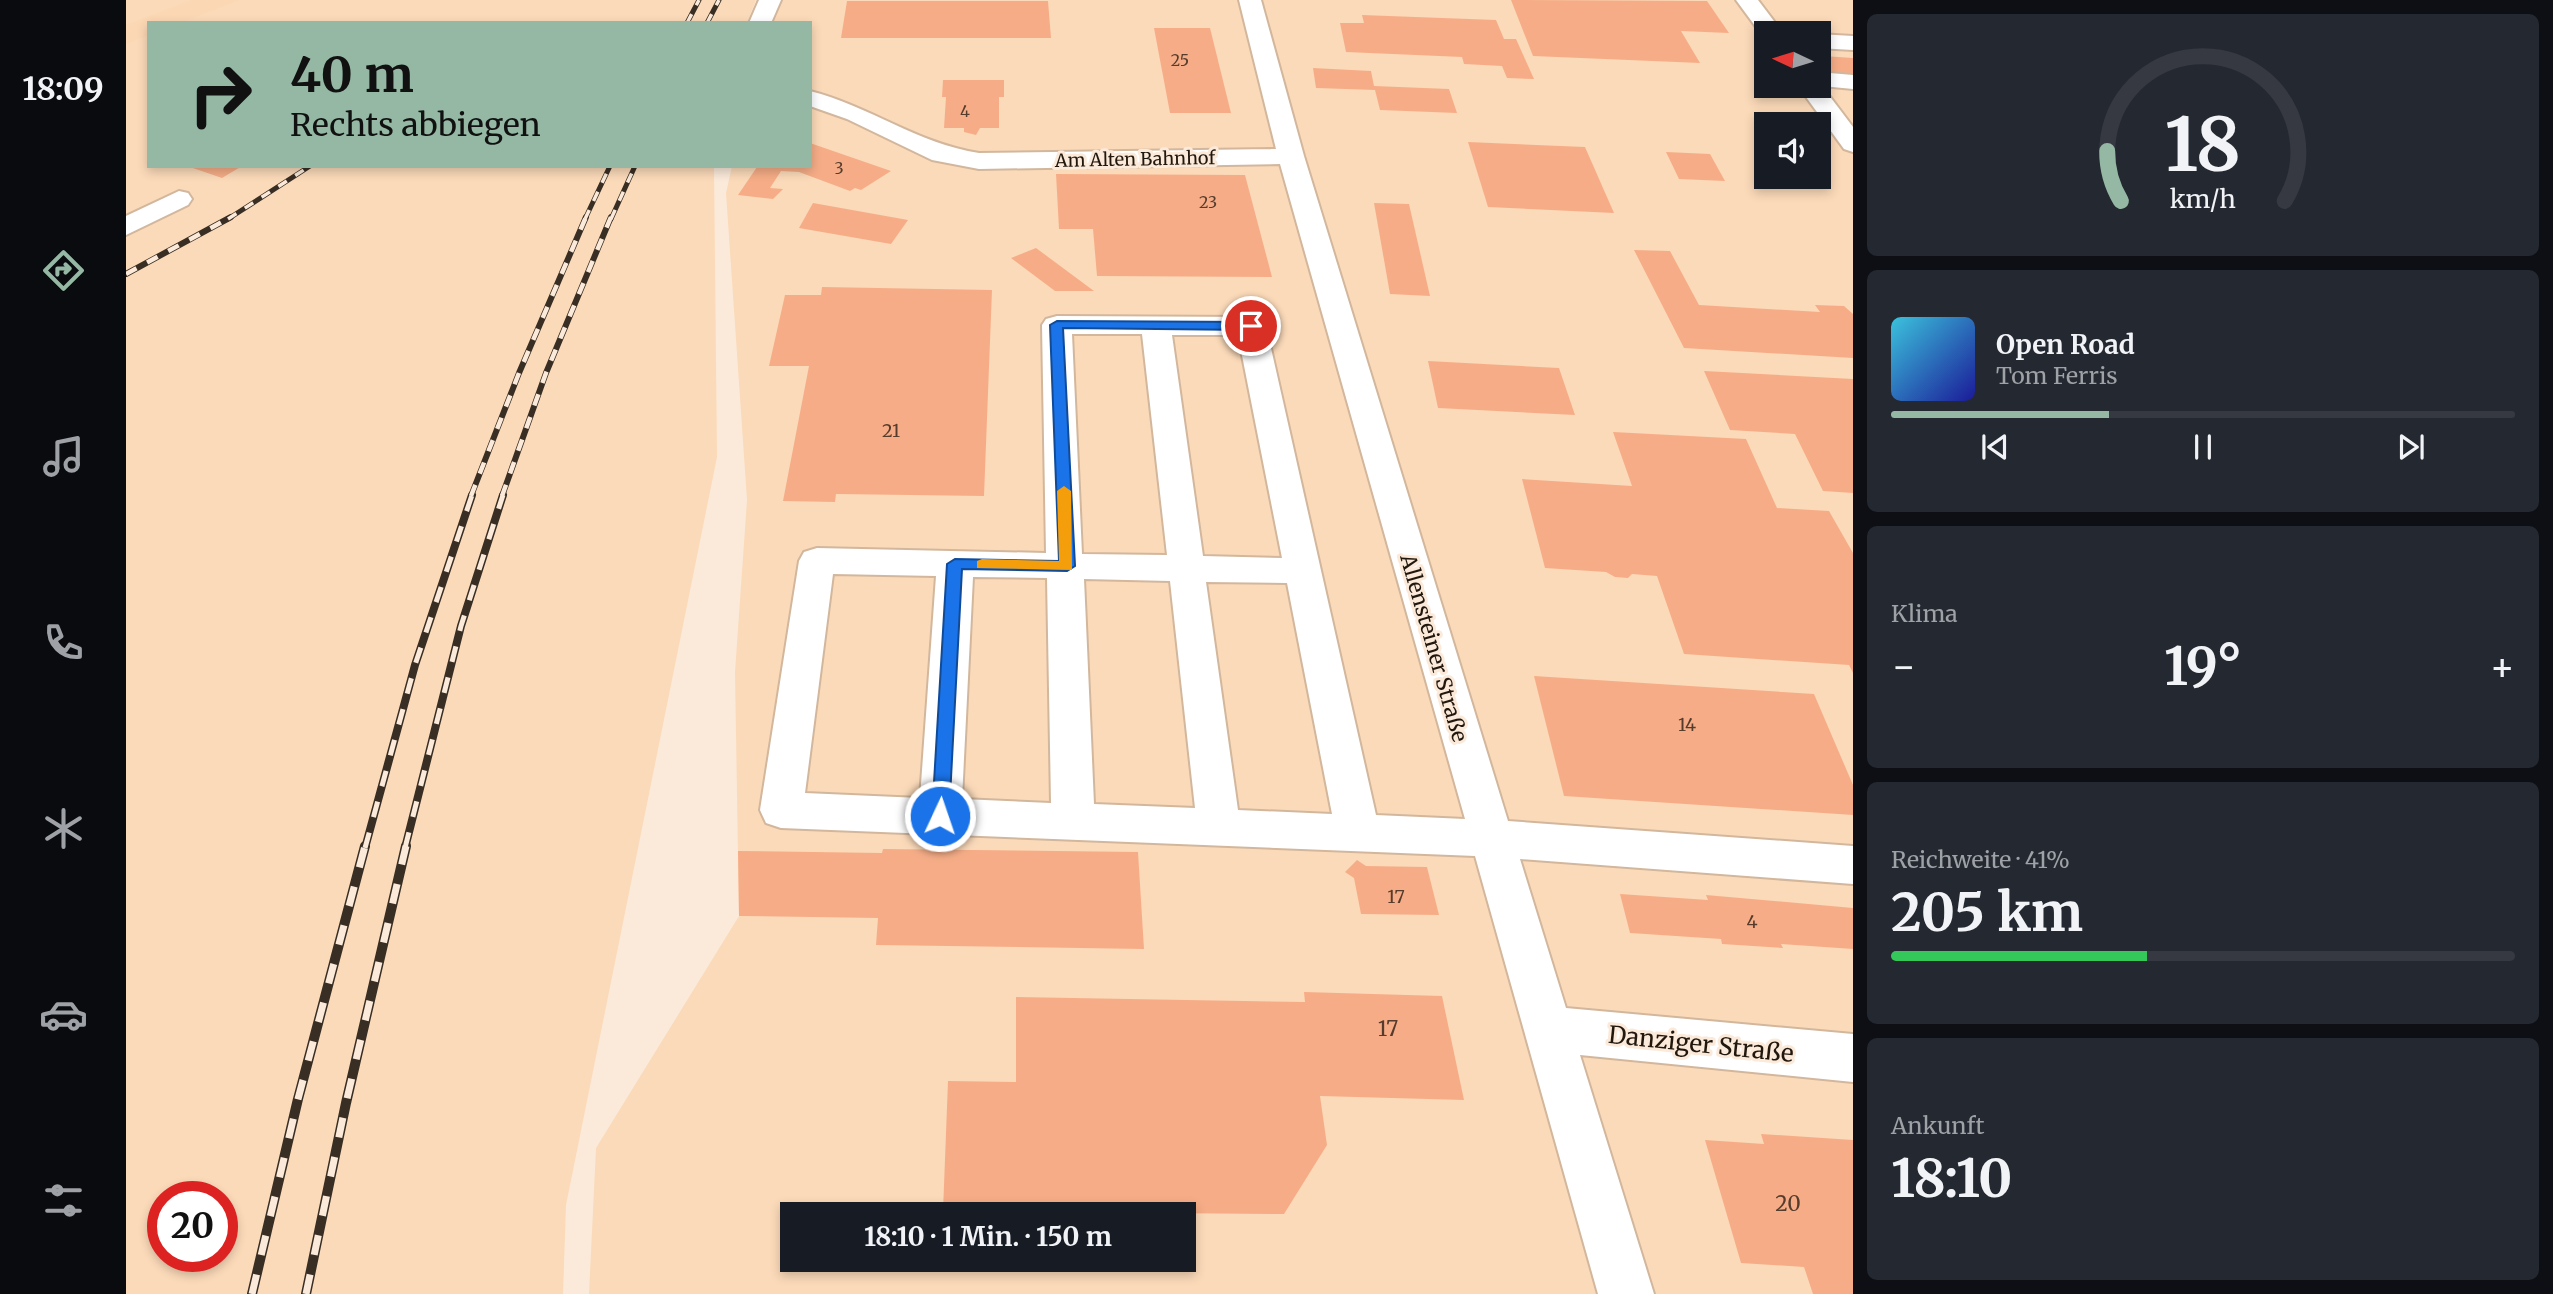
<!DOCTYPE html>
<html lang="de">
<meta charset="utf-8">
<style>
:root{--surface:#171b24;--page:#242831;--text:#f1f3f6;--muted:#9ea1a6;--line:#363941;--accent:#95b8a4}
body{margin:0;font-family:Merriweather,serif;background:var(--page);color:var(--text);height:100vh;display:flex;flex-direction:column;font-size:26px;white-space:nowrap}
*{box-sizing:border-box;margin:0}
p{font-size:23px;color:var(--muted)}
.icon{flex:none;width:38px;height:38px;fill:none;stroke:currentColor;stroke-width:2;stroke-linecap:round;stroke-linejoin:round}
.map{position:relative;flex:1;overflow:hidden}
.sheet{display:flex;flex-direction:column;gap:14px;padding:14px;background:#0d0f14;width:700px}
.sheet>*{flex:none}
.guide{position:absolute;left:21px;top:21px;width:665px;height:147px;border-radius:0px;box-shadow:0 4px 10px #0003;background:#95b8a4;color:#111;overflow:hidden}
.needle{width:46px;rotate:274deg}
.tools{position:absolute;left:1628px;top:21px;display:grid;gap:14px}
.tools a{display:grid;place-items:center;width:77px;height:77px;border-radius:0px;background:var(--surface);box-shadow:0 4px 10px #0003;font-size:35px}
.speed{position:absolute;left:21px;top:1181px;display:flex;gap:14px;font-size:35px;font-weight:700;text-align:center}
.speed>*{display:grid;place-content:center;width:91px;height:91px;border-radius:50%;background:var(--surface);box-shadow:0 4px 10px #0003;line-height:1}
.speed .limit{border:10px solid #d22;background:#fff;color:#111}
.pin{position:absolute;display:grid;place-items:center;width:60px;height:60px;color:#fff;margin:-30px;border:4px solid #fff;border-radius:50%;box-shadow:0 2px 7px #0007}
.me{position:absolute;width:77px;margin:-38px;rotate:3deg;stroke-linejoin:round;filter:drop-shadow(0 0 5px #0008)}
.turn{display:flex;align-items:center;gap:24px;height:147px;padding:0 28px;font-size:32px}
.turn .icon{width:91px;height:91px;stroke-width:2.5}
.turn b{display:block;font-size:49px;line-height:60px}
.big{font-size:52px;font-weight:700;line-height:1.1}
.sheet .tile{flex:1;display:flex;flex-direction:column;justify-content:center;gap:10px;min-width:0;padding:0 24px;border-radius:10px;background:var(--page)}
.sheet .dial{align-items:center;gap:0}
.dial svg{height:182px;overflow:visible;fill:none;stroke:var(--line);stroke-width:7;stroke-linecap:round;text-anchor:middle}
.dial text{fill:var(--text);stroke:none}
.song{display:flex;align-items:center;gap:21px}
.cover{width:84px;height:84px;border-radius:10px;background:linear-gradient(135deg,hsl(190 70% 55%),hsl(240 70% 35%))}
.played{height:7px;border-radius:4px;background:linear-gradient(90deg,var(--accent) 35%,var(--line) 35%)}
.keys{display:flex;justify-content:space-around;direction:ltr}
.heat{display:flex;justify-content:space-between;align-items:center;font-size:38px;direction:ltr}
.charge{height:10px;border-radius:5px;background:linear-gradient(90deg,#34c759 41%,var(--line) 0)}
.trip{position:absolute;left:654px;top:1202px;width:416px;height:70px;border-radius:0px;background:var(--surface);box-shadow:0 4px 10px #0003;font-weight:700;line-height:70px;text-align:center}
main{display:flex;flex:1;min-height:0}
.tabs{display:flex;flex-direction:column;width:126px;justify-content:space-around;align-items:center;background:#090b0e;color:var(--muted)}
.tabs .icon{width:49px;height:49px}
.tabs .active{color:var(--accent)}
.tabs b{font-size:32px;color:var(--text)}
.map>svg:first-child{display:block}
</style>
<main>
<nav class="tabs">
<b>18:09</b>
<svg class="icon active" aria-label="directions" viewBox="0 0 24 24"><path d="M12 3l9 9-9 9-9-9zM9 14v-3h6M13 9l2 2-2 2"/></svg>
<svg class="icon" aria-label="music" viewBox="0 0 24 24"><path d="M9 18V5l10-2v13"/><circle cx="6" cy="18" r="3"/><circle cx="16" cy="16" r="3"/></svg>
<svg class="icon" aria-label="phone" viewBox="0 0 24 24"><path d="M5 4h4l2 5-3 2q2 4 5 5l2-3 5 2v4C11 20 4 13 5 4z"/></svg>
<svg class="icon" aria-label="climate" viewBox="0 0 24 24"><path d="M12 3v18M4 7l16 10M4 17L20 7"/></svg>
<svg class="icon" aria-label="car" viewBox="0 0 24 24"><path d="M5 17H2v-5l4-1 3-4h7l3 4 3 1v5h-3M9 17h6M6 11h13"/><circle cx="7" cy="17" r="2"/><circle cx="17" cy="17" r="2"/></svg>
<svg class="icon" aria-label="filters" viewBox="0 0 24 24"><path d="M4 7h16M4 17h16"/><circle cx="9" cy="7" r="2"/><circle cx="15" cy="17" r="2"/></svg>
</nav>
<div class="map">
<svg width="1727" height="1294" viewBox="0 0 1727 1294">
<rect width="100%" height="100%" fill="#fbeada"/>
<g fill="#fbdab9" fill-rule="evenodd">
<path d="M0,0H630L621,23H23V166H588L591,457L440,1205L437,1294H0ZM37,1197H96V1256H37Z"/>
<path d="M654,0H1727V1294H463L470,1148L613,916L609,672L621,500L600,193L606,166H684V23H645ZM1640,33H1692V86H1640ZM1640,124H1692V177H1640ZM667,1214H1059V1260H667Z"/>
</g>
<path fill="#fbd7b4" d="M65,0H114L54,23H23V35L0,44V25Z"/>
<g fill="#f6ad87">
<path d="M1385,0L1581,1L1603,33L1555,31L1574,63L1407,56Z"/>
<path d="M721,1H922L925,38H715Z"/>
<path d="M1236,15L1370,20L1378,39H1390L1408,79L1381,78L1376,66L1338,64L1336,57L1220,52L1214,23H1238Z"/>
<path d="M1028,28H1084L1105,113H1044Z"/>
<path d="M1697,56L1727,58V78L1708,76Z"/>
<path d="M1187,68L1245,71L1248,86L1323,89L1331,113L1254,110L1249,90L1190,88Z"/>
<path d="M817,80H878V97H873V128H854L850,135L838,132V128H818L820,97H816Z"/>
<path d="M1342,142L1459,147L1488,213L1362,207Z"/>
<path d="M684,143L765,171L735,190L729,188L724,191L673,172L655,171L644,188L657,189L647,199L612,195L631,167L684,166Z"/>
<path d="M1540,152L1584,154L1599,181L1553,179Z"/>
<path d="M61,166H116L96,178Z"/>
<path d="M1692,172L1702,187L1663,185L1658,177H1692Z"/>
<path d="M930,174L1119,175L1146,277L971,276L967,229H933Z"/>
<path d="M687,203L782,220L765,244L673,228Z"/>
<path d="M1248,203L1283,204L1304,296L1264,294Z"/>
<path d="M910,248L968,291H929L885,258Z"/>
<path d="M1508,250L1544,251L1573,305L1694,312L1689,305L1718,306L1727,314V358L1558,348Z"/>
<path d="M696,287L866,290L858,496L710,494L709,502L657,501L683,366H643L659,295H695Z"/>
<path d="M1302,361L1433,368L1449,415L1312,408Z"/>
<path d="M1578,371L1727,379V493L1697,491L1669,434L1604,430Z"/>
<path d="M1487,432L1620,439L1651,508L1703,511L1727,553V673L1723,665L1558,654L1531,576L1506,574L1502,578L1489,577L1480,572L1419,568L1396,479L1506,486Z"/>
<path d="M1408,676L1688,694L1727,785V815L1438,796Z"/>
<path d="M757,849L1012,852L1018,949L750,945L752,918L613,916L612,851L756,853Z"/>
<path d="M1231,860L1240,866L1301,867L1313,915L1235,914L1228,878L1219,872Z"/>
<path d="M1494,894L1582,900L1580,895L1727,908V949L1655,944L1657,948L1596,944L1595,939L1504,933Z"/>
<path d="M1178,992L1316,996L1338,1100L1194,1096L1201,1145L1158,1214L817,1211L822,1081L890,1082V997L1179,1002Z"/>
<path d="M1635,1134L1727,1140V1294H1687L1678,1267L1615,1263L1579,1140L1638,1144Z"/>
</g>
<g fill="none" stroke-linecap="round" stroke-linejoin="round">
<defs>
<g id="minor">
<path d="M633,0H655L645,23H623Z"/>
<path d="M1113,0H1135L1178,156L1382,821L1727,846V884L1394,859L1440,1008L1727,1034V1082L1454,1055L1528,1294H1472L1349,856L655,828L640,823L634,810L673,561L678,552L691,548L920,553L916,325L920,319L931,316L1125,317L1136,320L1140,326L1250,815L1339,819L1154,164L853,169L806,160L721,119L684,106V91C743,106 793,144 853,153L1150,149ZM946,334H1016L1041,555L956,554ZM1046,335H1112L1156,558L1077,556ZM707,574L810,576L794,798L679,793ZM847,577L921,578L925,803L836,799ZM958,579L1044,581L1069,808L968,804ZM1080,582L1161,583L1206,814L1112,810Z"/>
<path d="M1610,0H1632L1657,33H1640L1638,38Z"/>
<path d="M1692,34L1727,36V50L1692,48Z"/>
<path d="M1692,72L1727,75V89L1696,86L1727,127V152L1718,149L1672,86H1692Z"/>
<path d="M53,191L62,193L66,199L62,205L0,235V216Z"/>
</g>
</defs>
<use href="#minor" stroke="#d2b79d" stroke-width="4"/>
<use href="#minor" fill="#fff" fill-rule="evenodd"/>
<defs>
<g id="rail-far3">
<path d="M561,23L573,0"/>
<path d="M581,23L593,0"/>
<path d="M102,219L184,166"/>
<path d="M459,219L484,166"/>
<path d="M485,219L509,166"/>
</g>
<g id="rail-far2">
<path d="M0,274L105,217"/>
<path d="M345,496L393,373L460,217"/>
<path d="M376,496L420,373L485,217"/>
</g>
<g id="rail-far1">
<path d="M239,848L289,665L346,495"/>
<path d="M279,848L335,626L377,495"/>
</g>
<g id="rail">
<path d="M126,1294L172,1099L239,846"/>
<path d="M180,1294L220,1103L280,846"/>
</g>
</defs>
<use href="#rail-far3" stroke="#392e24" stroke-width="5"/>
<use href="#rail-far2" stroke="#392e24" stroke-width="6"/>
<use href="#rail-far1" stroke="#392e24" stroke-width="8"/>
<use href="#rail" stroke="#392e24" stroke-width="10"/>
<use href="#rail-far3" stroke="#fbeada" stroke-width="3.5" stroke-dasharray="10" stroke-linecap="butt"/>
<use href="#rail-far2" stroke="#fbeada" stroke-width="4.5" stroke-dasharray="12" stroke-linecap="butt"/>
<use href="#rail-far1" stroke="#fbeada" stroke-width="5" stroke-dasharray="16" stroke-linecap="butt"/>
<use href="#rail" stroke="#fbeada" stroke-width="7" stroke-dasharray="20" stroke-linecap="butt"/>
</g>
<path fill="#1a73e8" stroke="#114b97" stroke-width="2" d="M931,321L1125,322L1131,326L1125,330L937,328L949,566L941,571L836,569L823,816L814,824L806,816L821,564L829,559L933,561L924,325Z"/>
<path fill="#f59e0b" d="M938,486L945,491L946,570L851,568V561L856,559L933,561L931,491Z"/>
<g text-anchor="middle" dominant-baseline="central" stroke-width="6" stroke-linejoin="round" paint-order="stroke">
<g font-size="16" fill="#563c2c">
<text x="1054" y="60">25</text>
<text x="839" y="111">4</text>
<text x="713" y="168">3</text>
<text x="1082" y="202">23</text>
</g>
<g font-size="18" fill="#21170d" stroke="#fbeada">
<text transform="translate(1009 159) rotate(-1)">Am Alten Bahnhof</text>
</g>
<g font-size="18" fill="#563c2c">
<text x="765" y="430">21</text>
<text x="1561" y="724">14</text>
<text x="1270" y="896">17</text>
<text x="1626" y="921">4</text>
</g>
<g font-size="21" fill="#21170d" stroke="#fbeada">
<text transform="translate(1308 648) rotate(74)">Allensteiner Straße</text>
</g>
<g font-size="21" fill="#563c2c">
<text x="1262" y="1028">17</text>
<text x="1662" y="1203">20</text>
</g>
<g font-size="24" fill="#21170d" stroke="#fbeada">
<text transform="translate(1575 1044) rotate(6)">Danziger Straße</text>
</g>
</g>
</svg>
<div class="tools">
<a><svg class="needle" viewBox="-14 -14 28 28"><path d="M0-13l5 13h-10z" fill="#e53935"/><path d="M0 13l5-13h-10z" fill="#9ea1a6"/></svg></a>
<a><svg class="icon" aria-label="sound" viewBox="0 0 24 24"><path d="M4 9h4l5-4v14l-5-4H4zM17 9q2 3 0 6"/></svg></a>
</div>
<div class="speed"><div class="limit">20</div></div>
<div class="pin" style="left:1125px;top:326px;background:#d93025"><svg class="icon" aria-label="arrive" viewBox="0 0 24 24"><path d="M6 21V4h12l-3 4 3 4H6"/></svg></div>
<svg class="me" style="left:814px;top:816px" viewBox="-20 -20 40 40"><circle r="17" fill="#1a73e8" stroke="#fff" stroke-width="3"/><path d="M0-11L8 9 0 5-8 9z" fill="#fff"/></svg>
<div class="trip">18:10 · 1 Min. · 150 m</div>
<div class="guide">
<div class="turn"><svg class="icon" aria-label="right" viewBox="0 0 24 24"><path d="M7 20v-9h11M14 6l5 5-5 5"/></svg><div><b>40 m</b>Rechts abbiegen</div></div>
</div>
</div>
<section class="sheet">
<div class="tile dial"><svg viewBox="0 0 100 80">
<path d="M14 69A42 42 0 1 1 86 69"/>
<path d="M14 69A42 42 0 0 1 8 47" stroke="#95b8a4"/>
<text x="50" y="56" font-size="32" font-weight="700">18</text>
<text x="50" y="72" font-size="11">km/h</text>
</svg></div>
<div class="tile">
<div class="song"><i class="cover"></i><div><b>Open Road</b><p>Tom Ferris</p></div></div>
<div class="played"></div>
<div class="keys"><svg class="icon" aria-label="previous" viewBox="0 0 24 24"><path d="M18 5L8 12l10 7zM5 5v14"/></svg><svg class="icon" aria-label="pause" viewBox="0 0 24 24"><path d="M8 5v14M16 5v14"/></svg><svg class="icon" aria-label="next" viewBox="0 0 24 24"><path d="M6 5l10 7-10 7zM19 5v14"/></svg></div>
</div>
<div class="tile"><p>Klima</p>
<div class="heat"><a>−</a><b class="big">19°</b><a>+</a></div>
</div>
<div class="tile"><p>Reichweite · 41%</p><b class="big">205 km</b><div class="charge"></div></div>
<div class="tile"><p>Ankunft</p><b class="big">18:10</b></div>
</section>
</main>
